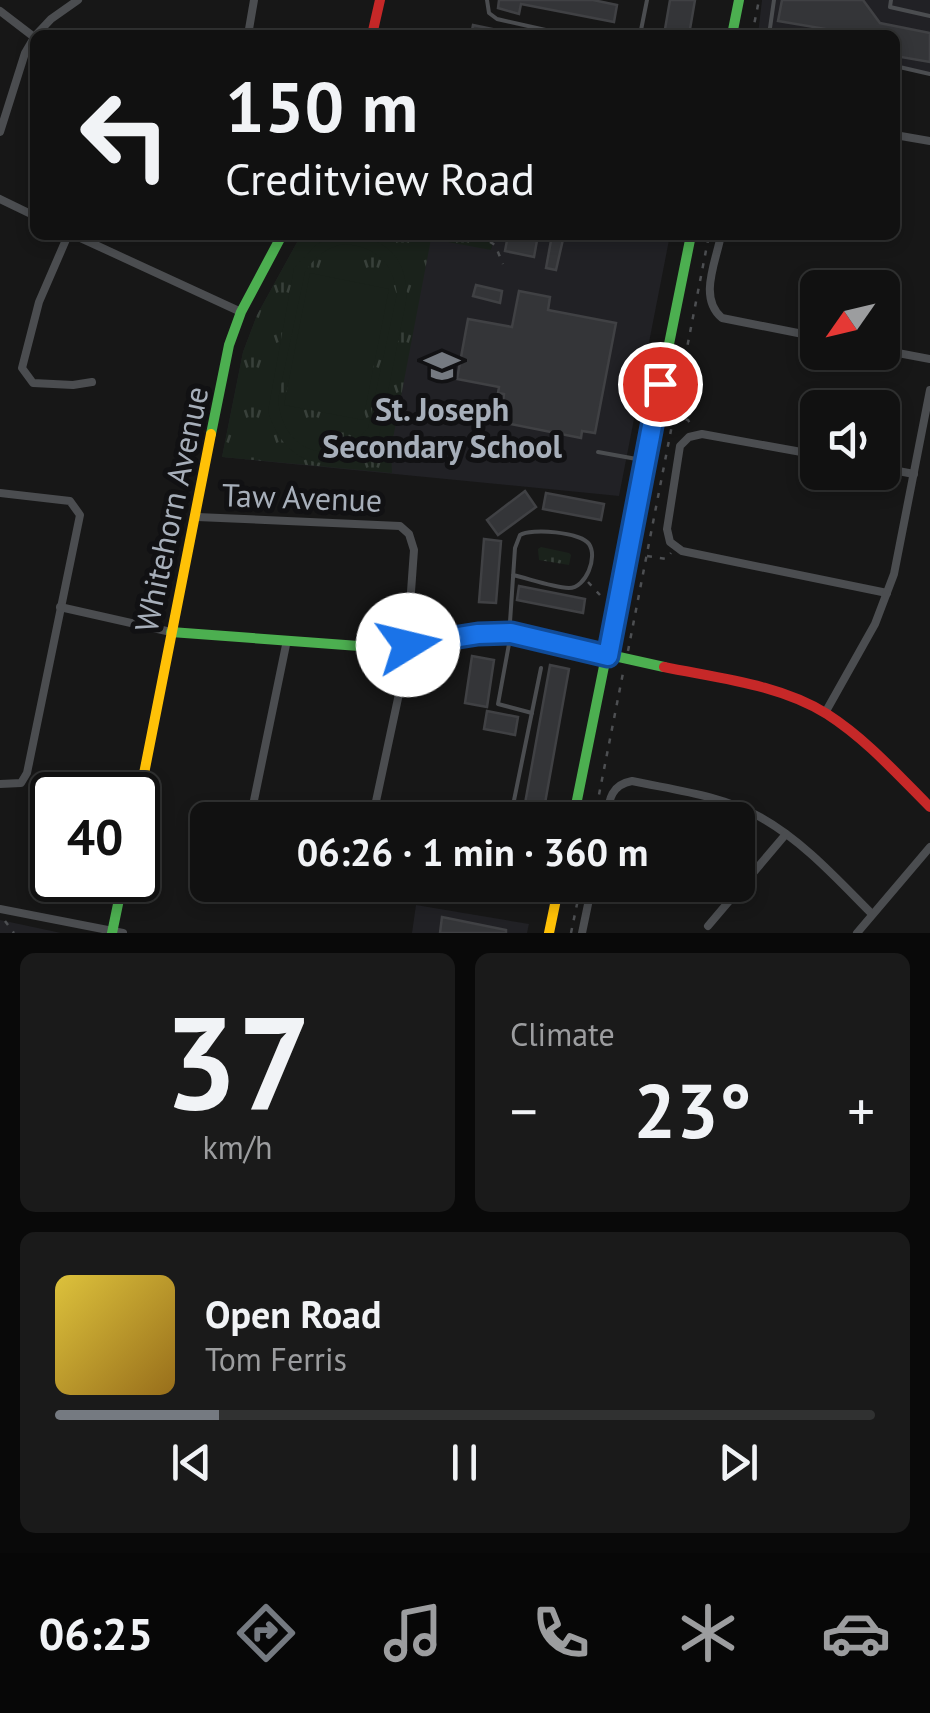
<!DOCTYPE html>
<meta charset="utf-8">
<style>
:root{--surface:#111;--page:#1a1a1a;--text:#f1f3f6;--muted:#9c9d9f;--line:#303131;--accent:#757a81}
body{margin:0;font-family:"PT Sans",sans-serif;background:var(--page);color:var(--text);height:100vh;display:flex;flex-direction:column;font-size:38px;white-space:nowrap}
*{box-sizing:border-box;margin:0}
p{font-size:32px;color:var(--muted)}
.icon{flex:none;width:55px;height:55px;fill:none;stroke:currentColor;stroke-width:2;stroke-linecap:round;stroke-linejoin:round}
.map{position:relative;height:933px;overflow:hidden}
.details{display:flex;flex-direction:column;gap:20px;padding:20px;background:#090909;flex:1}
.details>*{flex:none}
.hud{position:absolute;left:30px;top:30px;width:870px;height:210px;border-radius:15px;box-shadow:0 5px 15px #0003,0 0 0 2px var(--line);background:#111;color:var(--text);overflow:hidden}
.needle{width:65px;rotate:236deg}
.fabs{position:absolute;left:800px;top:270px;display:grid;gap:20px}
.fabs a{display:grid;place-items:center;width:100px;height:100px;border-radius:15px;background:var(--surface);box-shadow:0 5px 15px #0003,0 0 0 2px var(--line);font-size:50px}
.speed{position:absolute;left:30px;top:772px;display:flex;gap:20px;font-size:50px;font-weight:700;text-align:center}
.speed>*{display:grid;place-content:center;width:130px;height:130px;border-radius:50%;background:var(--surface);box-shadow:0 5px 15px #0003,0 0 0 2px var(--line);line-height:1}
.speed .limit{border:5px solid #111;border-radius:15px;background:#fff;color:#111}
.pin{position:absolute;display:grid;place-items:center;width:85px;height:85px;color:#fff;margin:-42px;border:5px solid #fff;border-radius:50%;box-shadow:0 2px 10px #0007}
.me{position:absolute;width:110px;margin:-55px;rotate:81deg;stroke-linejoin:round;filter:drop-shadow(0 0 8px #0008)}
.turn{display:flex;align-items:center;gap:35px;height:210px;padding:0 30px;font-size:45px}
.turn .icon{width:130px;height:130px;stroke-width:2.5}
.turn b{display:block;font-size:70px;line-height:85px}
.big{font-size:75px;font-weight:600;line-height:1.1}
.details .tile{flex:1;display:flex;flex-direction:column;justify-content:center;gap:15px;min-width:0;padding:0 35px;border-radius:15px;background:var(--page)}
.details .dial{align-items:center;gap:0}
.dial b{font-size:130px;line-height:1}
.song{display:flex;align-items:center;gap:30px}
.cover{width:120px;height:120px;border-radius:15px;background:linear-gradient(135deg,hsl(50 70% 55%),hsl(40 70% 35%))}
.played{height:10px;border-radius:5px;background:linear-gradient(90deg,var(--accent) 20%,var(--line) 20%)}
.keys{display:flex;justify-content:space-around;direction:ltr}
.heat{display:flex;justify-content:space-between;align-items:center;font-size:55px;direction:ltr}
.details .tiles{flex:1;display:grid;gap:20px;grid-template-columns:1fr 1fr}
.tile:last-child{grid-column:span 2}
.trip{position:absolute;left:190px;top:802px;width:565px;height:100px;border-radius:15px;background:var(--surface);box-shadow:0 5px 15px #0003,0 0 0 2px var(--line);font-weight:600;line-height:100px;text-align:center}
.dock{display:flex;height:160px;justify-content:space-around;align-items:center;background:#070707;color:var(--muted)}
.dock .icon{width:70px;height:70px}
.dock .selected{color:var(--accent)}
.dock b{font-size:45px;color:var(--text)}
.map>svg:first-child{display:block}
</style>
<div class="map">
<svg width="930" height="933" viewBox="0 0 930 933">
<defs>
<pattern id="park-tufts" width="24" height="20" patternUnits="userSpaceOnUse" patternTransform="scale(2.5)"><rect width="24" height="20" fill="#1a221b"/><path d="M3 7l-1-3M5 7V3M7 7l1-3M15 17l-1-3M17 17v-4M19 17l1-3" fill="none" stroke="#38403a"/></pattern>
</defs>
<rect width="100%" height="100%" fill="#171717"/>
<g fill="#212125">
<path d="M762,0H930V74L895,66V35L758,34Z"/>
<path d="M301,235H416L491,249L494,235H670L619,496L222,457L243,352L257,315Z"/>
<path d="M416,905L529,924L527,933H412Z"/>
<path d="M0,920L5,921L61,933H0Z"/>
</g>
<g fill="url(#park-tufts)">
<path d="M301,235H494L491,250L431,239L391,449L392,473L222,457L243,352L257,315Z"/>
<path d="M541,547L569,553L571,555L569,565L539,560L538,549Z"/>
</g>
<g fill="#1a221b" fill-rule="evenodd">
<path d="M337,235C379,235 406,250 407,297L376,451L366,448C324,480 281,458 268,411L294,268L317,244ZM343,244C375,246 393,262 397,294L368,428C333,470 282,453 278,399L305,272C315,256 325,249 343,244Z"/>
<path d="M310,273L389,289L363,420L284,405Z"/>
</g>
<g fill="#343538" stroke="#404144" stroke-width="2.5">
<path d="M499,0H593L617,5L614,22L521,4L519,14L498,8Z"/>
<path d="M670,0H695L689,35H664Z"/>
<path d="M782,0H863L880,23L930,33V62L895,56V35H861L778,21Z"/>
<path d="M473,25L507,32V35H471Z"/>
<path d="M508,235H538L534,257L505,251Z"/>
<path d="M552,235H564L556,270L546,268Z"/>
<path d="M476,285L502,291L500,303L473,296Z"/>
<path d="M519,291L550,297L548,310L616,323L595,433L582,431L581,438L501,422L504,394L498,393L499,387L457,379L468,319L512,327Z"/>
<path d="M525,491L536,507L498,535L487,520Z"/>
<path d="M546,493L604,504L601,520L543,509Z"/>
<path d="M484,539L501,541L496,603L479,602Z"/>
<path d="M519,586L585,599L583,613L517,600Z"/>
<path d="M472,656L494,660L487,707L465,703Z"/>
<path d="M550,665L569,669L542,820H522Z"/>
<path d="M487,711L518,717L515,735L484,729Z"/>
<path d="M456,805L505,816L504,820H452Z"/>
<path d="M442,917L506,930V933H440Z"/>
</g>
<g fill="none" stroke-linecap="round" stroke-linejoin="round">
<g stroke="#4d4f52" stroke-width="2.5" stroke-dasharray="5 8" stroke-linecap="butt">
<path d="M752,35L759,0"/>
<path d="M479,235L495,245L503,264"/>
<path d="M673,416L688,420L693,429"/>
<path d="M647,556L666,559L671,553"/>
<path d="M588,582L600,595"/>
<path d="M628,651L709,235"/>
<path d="M594,820L624,668"/>
<path d="M5,921L14,933"/>
<path d="M571,933L581,885"/>
</g>
<g stroke="#4b4d50" stroke-width="4">
<path d="M487,0L489,13L497,19L568,35"/>
<path d="M891,0L890,7L930,16"/>
<path d="M640,35L647,0"/>
<path d="M769,35L774,0"/>
<path d="M895,66L930,74"/>
<path d="M598,452L642,460"/>
<path d="M513,575C530,579 551,587 569,588C586,588 598,557 589,544C581,532 531,528 520,535L515,548L510,622L511,633L498,704L532,713"/>
<path d="M510,820L541,668"/>
</g>
<g stroke="#4b4d50" stroke-width="8">
<path d="M0,11L34,37"/>
<path d="M36,35L51,19L78,0"/>
<path d="M248,35L254,0"/>
<path d="M0,132L25,53L35,36"/>
<path d="M895,135L930,141"/>
<path d="M0,199L35,216"/>
<path d="M68,235L39,302L22,368L33,383L73,385L92,382"/>
<path d="M74,235L241,312"/>
<path d="M721,235C716,262 698,298 722,318L818,337"/>
<path d="M882,350L930,359"/>
<path d="M818,455L702,434L689,437L680,446L667,529L670,542L682,551L887,593"/>
<path d="M882,468L914,474"/>
<path d="M0,493L70,501L80,515L27,773L21,783L0,784"/>
<path d="M197,517L400,526L409,534L414,550L406,661L372,820"/>
<path d="M60,607L171,632"/>
<path d="M825,713L875,624L894,574L930,390"/>
<path d="M253,820L252,810L287,640"/>
<path d="M606,820C609,801 610,785 632,781C674,790 721,795 760,817C803,841 837,879 872,914"/>
<path d="M0,909L123,933"/>
<path d="M708,926L786,834"/>
<path d="M582,933L592,885"/>
<path d="M857,933L930,847"/>
</g>
<g stroke="#4caf50" stroke-width="10">
<path d="M732,35L739,0"/>
<path d="M211,434L229,345L241,312L282,235"/>
<path d="M171,632L386,648L477,634L511,633L664,667"/>
<path d="M573,820L691,235"/>
<path d="M112,933L123,880"/>
</g>
<g stroke="#ffc107" stroke-width="10">
<path d="M138,804L211,434"/>
<path d="M549,933L559,885"/>
</g>
<g stroke="#c62828" stroke-width="10">
<path d="M372,35L380,0"/>
<path d="M664,667C717,678 779,684 827,714C866,739 897,774 930,807"/>
</g>
</g>
<g fill="none" stroke-linecap="round" stroke-linejoin="round">
<defs>
<path id="route" d="M408,645L478,634L511,633L608,656L660,384"/>
</defs>
<use href="#route" stroke="#114b97" stroke-width="25"/>
<use href="#route" stroke="#1a73e8" stroke-width="18"/>
</g>
<defs>
<symbol id="school-bare" viewBox="-9 -9 18 18"><path d="M0-5L7-2L0 1L-7-2ZM-4 1L0 2.5L4 1V4Q0 6-4 4Z" fill="#757a81" stroke="#111113" stroke-width="2.5" paint-order="stroke"/></symbol>
</defs>
<g fill-rule="evenodd">
<use href="#school-bare" x="417" y="341" width="50" height="50"/>
</g>
<g text-anchor="middle" dominant-baseline="central" stroke-width="10" stroke-linejoin="round" paint-order="stroke">
<g font-size="32" font-weight="bold" fill="#a7afba" stroke="#111113">
<text x="442" y="409">St. Joseph<tspan x="442" dy="37">Secondary School</tspan></text>
</g>
<g font-size="32" fill="#a7afba" stroke="#111113">
<text transform="translate(302 497) rotate(2)">Taw Avenue</text>
<text transform="translate(171 509) rotate(-78)">Whitehorn Avenue</text>
</g>
</g>
</svg>
<div class="fabs">
<a><svg class="needle" viewBox="-14 -14 28 28"><path d="M0-13l5 13h-10z" fill="#e53935"/><path d="M0 13l5-13h-10z" fill="#9c9d9f"/></svg></a>
<a><svg class="icon" aria-label="sound" viewBox="0 0 24 24"><path d="M4 9h4l5-4v14l-5-4H4zM17 9q2 3 0 6"/></svg></a>
</div>
<div class="speed"><div class="limit">40</div></div>
<div class="pin" style="left:660px;top:384px;background:#d93025"><svg class="icon" aria-label="arrive" viewBox="0 0 24 24"><path d="M6 21V4h12l-3 4 3 4H6"/></svg></div>
<svg class="me" style="left:408px;top:645px" viewBox="-20 -20 40 40"><circle r="19" fill="#fff"/><path d="M0-13L10 11 0 6-10 11z" fill="#1a73e8"/></svg>
<div class="trip">06:26 · 1 min · 360 m</div>
<div class="hud">
<div class="turn"><svg class="icon" aria-label="left" viewBox="0 0 24 24"><path d="M17 20v-9H6M10 6l-5 5 5 5"/></svg><div><b>150 m</b>Creditview Road</div></div>
</div>
</div>
<section class="details">
<div class="tiles">
<div class="tile dial"><b>37</b><p>km/h</p></div>
<div class="tile"><p>Climate</p>
<div class="heat"><a>−</a><b class="big">23°</b><a>+</a></div>
</div>
<div class="tile">
<div class="song"><i class="cover"></i><div><b>Open Road</b><p>Tom Ferris</p></div></div>
<div class="played"></div>
<div class="keys"><svg class="icon" aria-label="previous" viewBox="0 0 24 24"><path d="M18 5L8 12l10 7zM5 5v14"/></svg><svg class="icon" aria-label="pause" viewBox="0 0 24 24"><path d="M8 5v14M16 5v14"/></svg><svg class="icon" aria-label="next" viewBox="0 0 24 24"><path d="M6 5l10 7-10 7zM19 5v14"/></svg></div>
</div>
</div>
</section>
<nav class="dock">
<b>06:25</b>
<svg class="icon selected" aria-label="directions" viewBox="0 0 24 24"><path d="M12 3l9 9-9 9-9-9zM9 14v-3h6M13 9l2 2-2 2"/></svg>
<svg class="icon" aria-label="music" viewBox="0 0 24 24"><path d="M9 18V5l10-2v13"/><circle cx="6" cy="18" r="3"/><circle cx="16" cy="16" r="3"/></svg>
<svg class="icon" aria-label="phone" viewBox="0 0 24 24"><path d="M5 4h4l2 5-3 2q2 4 5 5l2-3 5 2v4C11 20 4 13 5 4z"/></svg>
<svg class="icon" aria-label="climate" viewBox="0 0 24 24"><path d="M12 3v18M4 7l16 10M4 17L20 7"/></svg>
<svg class="icon" aria-label="car" viewBox="0 0 24 24"><path d="M5 17H2v-5l4-1 3-4h7l3 4 3 1v5h-3M9 17h6M6 11h13"/><circle cx="7" cy="17" r="2"/><circle cx="17" cy="17" r="2"/></svg>
</nav>
